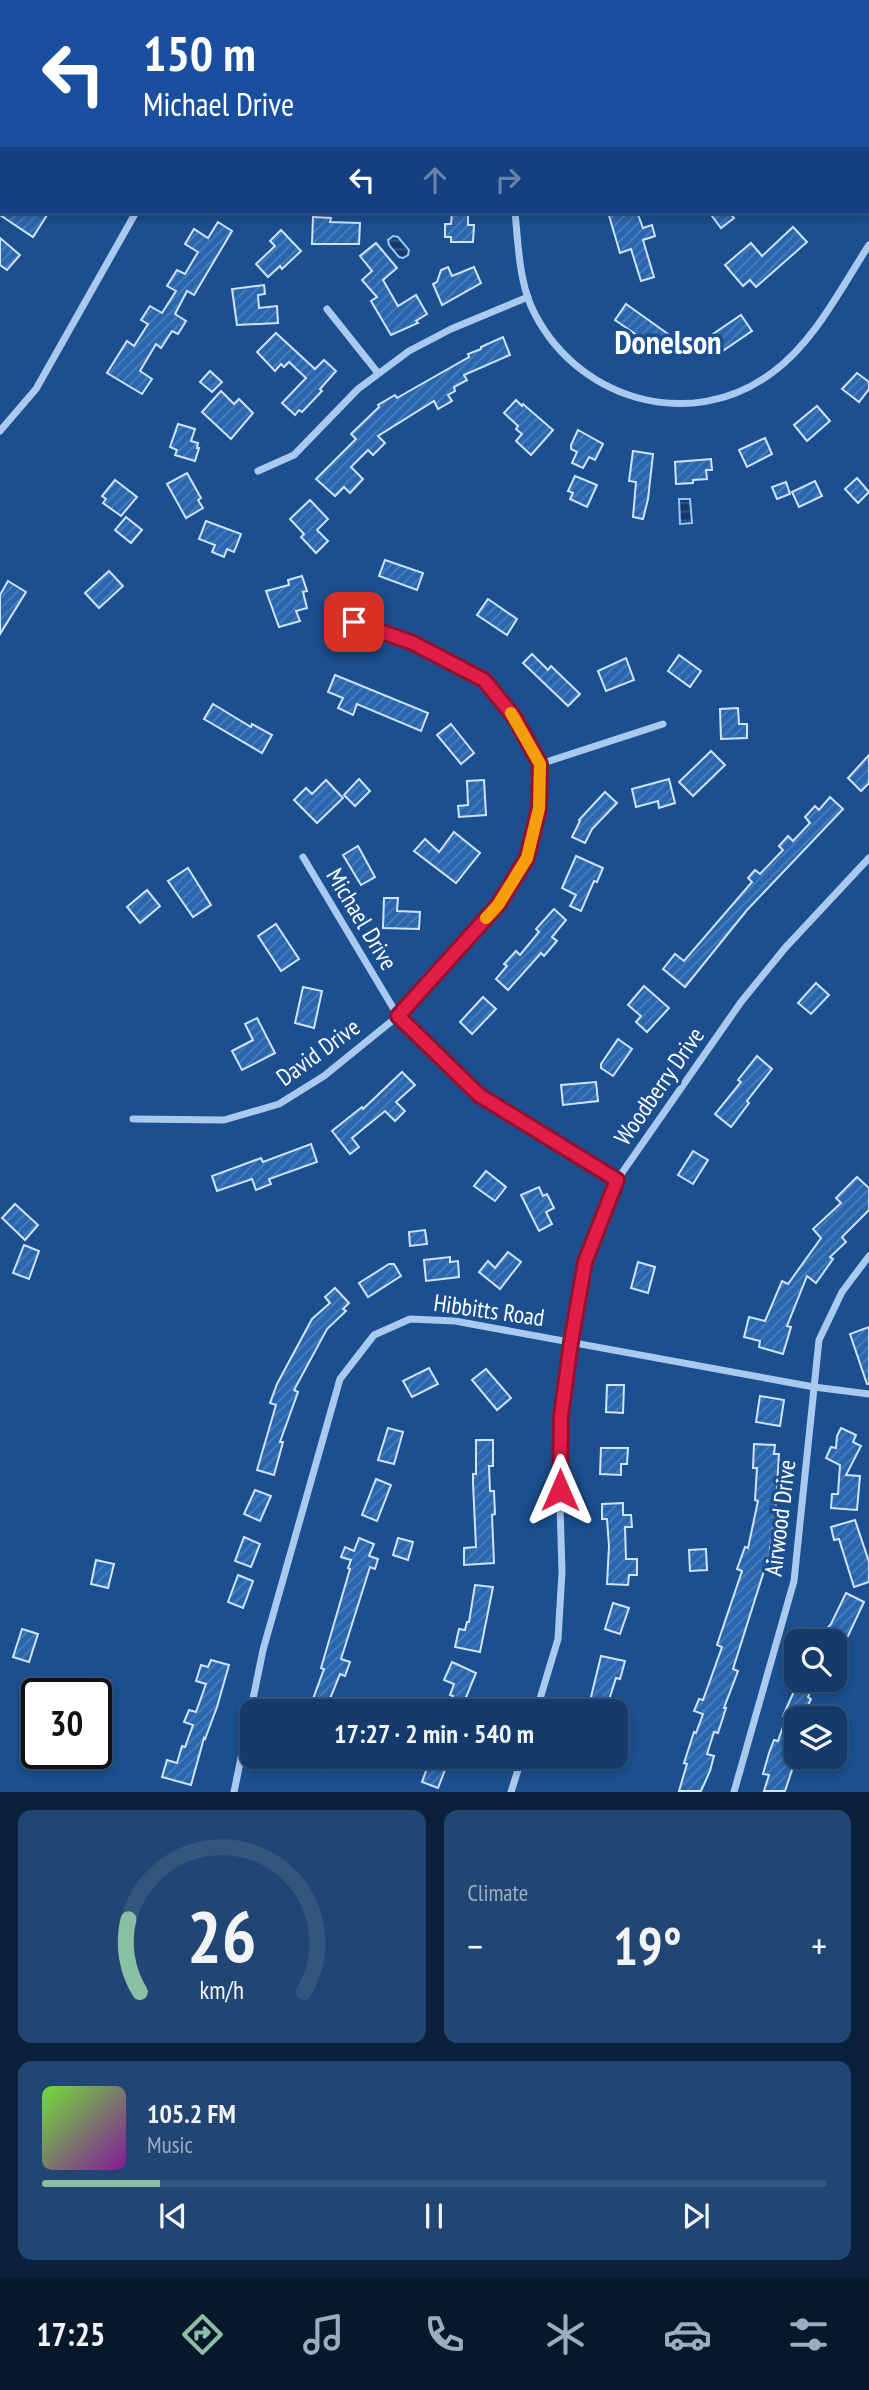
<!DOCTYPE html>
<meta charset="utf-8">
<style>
:root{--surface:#143b6b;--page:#214673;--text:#f1f3f6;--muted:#9dadc1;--line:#33557e;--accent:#8abfa5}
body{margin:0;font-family:"PT Sans Narrow",sans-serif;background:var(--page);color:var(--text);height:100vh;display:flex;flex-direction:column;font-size:26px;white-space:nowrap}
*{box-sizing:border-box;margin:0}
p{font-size:23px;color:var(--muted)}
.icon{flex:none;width:38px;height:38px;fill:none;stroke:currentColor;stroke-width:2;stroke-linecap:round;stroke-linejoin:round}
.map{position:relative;height:1792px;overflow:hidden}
.side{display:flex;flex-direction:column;gap:18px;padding:18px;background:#0b203b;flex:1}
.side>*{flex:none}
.hud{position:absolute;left:0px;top:0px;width:870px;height:214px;box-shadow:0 4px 10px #0003,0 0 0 2px var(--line);background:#1a4fa0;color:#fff;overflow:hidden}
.tools{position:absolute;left:784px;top:1629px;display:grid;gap:14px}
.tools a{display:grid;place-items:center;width:63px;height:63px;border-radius:14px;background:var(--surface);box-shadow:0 4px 10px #0003,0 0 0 2px var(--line);font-size:35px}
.speed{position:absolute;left:21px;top:1678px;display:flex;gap:14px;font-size:35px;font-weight:700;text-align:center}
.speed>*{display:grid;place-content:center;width:91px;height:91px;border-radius:50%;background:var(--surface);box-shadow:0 4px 10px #0003,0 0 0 2px var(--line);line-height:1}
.speed .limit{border:4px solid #111;border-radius:10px;background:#fff;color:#111}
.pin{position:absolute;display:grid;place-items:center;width:60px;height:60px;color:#fff;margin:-30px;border-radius:14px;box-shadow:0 4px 10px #0006}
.me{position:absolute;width:77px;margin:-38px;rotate:0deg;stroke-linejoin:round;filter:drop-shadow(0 0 5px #0008)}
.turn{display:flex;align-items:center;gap:24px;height:147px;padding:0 28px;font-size:32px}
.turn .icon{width:91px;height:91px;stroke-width:2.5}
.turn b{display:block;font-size:49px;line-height:60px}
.lanes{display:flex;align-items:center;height:66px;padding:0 28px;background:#0003;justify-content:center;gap:35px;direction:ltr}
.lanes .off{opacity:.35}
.big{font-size:52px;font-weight:800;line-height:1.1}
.side .tile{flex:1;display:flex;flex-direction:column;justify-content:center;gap:10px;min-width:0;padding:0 24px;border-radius:14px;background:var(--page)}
.side .dial{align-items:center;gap:0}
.dial svg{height:182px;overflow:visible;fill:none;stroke:var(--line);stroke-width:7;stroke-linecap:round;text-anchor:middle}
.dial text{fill:var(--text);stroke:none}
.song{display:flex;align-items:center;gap:21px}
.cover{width:84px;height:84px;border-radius:10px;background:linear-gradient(135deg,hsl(100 70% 55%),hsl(290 70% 35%))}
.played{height:7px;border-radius:4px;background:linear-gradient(90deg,var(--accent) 15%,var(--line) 15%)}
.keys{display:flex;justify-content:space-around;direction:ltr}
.heat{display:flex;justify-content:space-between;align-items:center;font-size:38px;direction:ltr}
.side .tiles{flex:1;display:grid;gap:18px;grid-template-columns:1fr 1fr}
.tile:last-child{grid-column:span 2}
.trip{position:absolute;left:240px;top:1699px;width:388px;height:70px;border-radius:14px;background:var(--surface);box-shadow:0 4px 10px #0003,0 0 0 2px var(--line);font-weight:800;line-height:70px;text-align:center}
.tab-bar{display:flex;height:112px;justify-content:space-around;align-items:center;background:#08182b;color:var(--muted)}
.tab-bar .icon{width:49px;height:49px}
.tab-bar .current{color:var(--accent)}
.tab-bar b{font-size:32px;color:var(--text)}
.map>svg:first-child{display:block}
</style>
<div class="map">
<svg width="869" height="1792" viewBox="0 0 869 1792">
<defs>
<pattern id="water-rules" width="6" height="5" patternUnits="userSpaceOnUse" patternTransform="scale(1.75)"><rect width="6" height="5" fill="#123a6d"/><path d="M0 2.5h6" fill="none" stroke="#365883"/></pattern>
<pattern id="building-hatch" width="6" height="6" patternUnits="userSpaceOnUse" patternTransform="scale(1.75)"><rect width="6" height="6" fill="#2a66ad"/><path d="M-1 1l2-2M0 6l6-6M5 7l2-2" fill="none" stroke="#4a7db9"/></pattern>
</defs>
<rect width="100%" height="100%" fill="#1b4f8f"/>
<g fill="url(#water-rules)" stroke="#9cc4f0" stroke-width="2">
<path d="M393,236L398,237L409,250L408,255L403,258L399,257L389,245L388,240Z"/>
<path d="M679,499H690L692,523L680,524Z"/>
</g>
<g fill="url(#building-hatch)" stroke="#cfe3fa" stroke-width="2">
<path d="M0,212H49L33,237L0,215Z"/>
<path d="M452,212H468V225H474L473,242H451V237H445V224H451Z"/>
<path d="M608,212H637L643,228L652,225L655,236L643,240L654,277L641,281L631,249L620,253Z"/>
<path d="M709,212H729L734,218L721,228Z"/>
<path d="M313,217L331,218L330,222L360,223L359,244H312Z"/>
<path d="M218,222L232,231L194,295L187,291L175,314L186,321L178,334L172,331L161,348L156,344L140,371L152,379L142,394L107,373L127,341L134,346L148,324L141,320L150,306L162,313L176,291L167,286L177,270L185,274L198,252L185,244L194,229L208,238Z"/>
<path d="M793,227L807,242L756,287L750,280L743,286L725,265L751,243L762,256Z"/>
<path d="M281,230L301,251L282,269L280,266L268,277L256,264L275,246L270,241Z"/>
<path d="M0,238L20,255L7,270L0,265Z"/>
<path d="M376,243L397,268L383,280L398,306L416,295L427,314L416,321L418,323L391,335L371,301L377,297L362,280L372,271L360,256Z"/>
<path d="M448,267L452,276L474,267L481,283L442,305L433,284L437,282L441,270Z"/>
<path d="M264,285L265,294L258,295L259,308L277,306L278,323L237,325L232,289Z"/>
<path d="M626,304L668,334L657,349L615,320Z"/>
<path d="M741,315L752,331L721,352L710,336Z"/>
<path d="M276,333L315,369L324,360L336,371L320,389L322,391L302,412L299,410L295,415L282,403L306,378L289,362L284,367L281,364L275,371L257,352Z"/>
<path d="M503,337L510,355L464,375L467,380L454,387L455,391L448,395L452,401L438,409L434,401L378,436L385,443L373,455L368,450L351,467L363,479L350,493L344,487L335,496L316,479L356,439L351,434L379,407L378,405L395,395L397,398L411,390L469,357L468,354L481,349V347Z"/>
<path d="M210,371L222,382L212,392L200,382Z"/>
<path d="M857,373L869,382V389L859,402L842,389Z"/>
<path d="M221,391L234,404L239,399L253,413L231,439L202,412Z"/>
<path d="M516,400L522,406L523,404L553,430L531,455L516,441L522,434L516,429L518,426L504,413Z"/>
<path d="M817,406L830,421L807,441L794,425Z"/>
<path d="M178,424L195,429L191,441L198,443L197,448H199L195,461L175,455L177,450L170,447Z"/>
<path d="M578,430L603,444L595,460L589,457L583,468L572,463L577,452L571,449V445Z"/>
<path d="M765,438L772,454L747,467L739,450Z"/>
<path d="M633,451L653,454L648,499L643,519L633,517L636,482L629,481Z"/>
<path d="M711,459L712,470H706L707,479L693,480V483L676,484L675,462Z"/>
<path d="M187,473L201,498L198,500L203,508L186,518L167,484Z"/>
<path d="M575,476L597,485L587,507L570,499L573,493L568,491Z"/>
<path d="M857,478L869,492L858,503L845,489Z"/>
<path d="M115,480L137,497L121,516L103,503L106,499L102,496Z"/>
<path d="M815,481L822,496L799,507L792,492Z"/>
<path d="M786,482L790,494L777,499L772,487Z"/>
<path d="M310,500L328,519L317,530L328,541L316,553L301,537L304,534L290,519Z"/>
<path d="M126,517L142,530L131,543L115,530Z"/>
<path d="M206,521L241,534L234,552L227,549L224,557L212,552L215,545L199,539Z"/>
<path d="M385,560L423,573L417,590L379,576Z"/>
<path d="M109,571L123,586L99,608L85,593Z"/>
<path d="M302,576L307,591L303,592L307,608L296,611L300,621L279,627L266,591L289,585L288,580Z"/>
<path d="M8,581L26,592L0,634V595Z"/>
<path d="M488,599L517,619L507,635L477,615Z"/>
<path d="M532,654L548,670L551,666L580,694L568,706L523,663Z"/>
<path d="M679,655L701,671L690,687L668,671Z"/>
<path d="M626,658L634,680L606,691L598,671Z"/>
<path d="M335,675L428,713L421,731L357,704L353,715L338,708L343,698L328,692Z"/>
<path d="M213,704L251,727L252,724L272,735L262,753L204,719Z"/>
<path d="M738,708L739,724H747V738L721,739L720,709Z"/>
<path d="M451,724L474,753L461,764L437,735Z"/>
<path d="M711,751L725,765L693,796L679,782Z"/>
<path d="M869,755V783L861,791L848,778Z"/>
<path d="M359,779L370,791L355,806L344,795Z"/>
<path d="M669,779L675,803L659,808L658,801L636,807L632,789Z"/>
<path d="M326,780L343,798L317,823L294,800L306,788L312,794Z"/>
<path d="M484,780L486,815L459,817L458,806L468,805L467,781Z"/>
<path d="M605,792L617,803L592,829L585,843L572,837L580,821L579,820Z"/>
<path d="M830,797L843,809L747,910L685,987L663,969L675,954L684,961L752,882L748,878L755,870L760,874L783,850L779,846L788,836L793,841L810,823L805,817L815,806L819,810Z"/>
<path d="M454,832L480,853L456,883L414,851L425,839L439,852Z"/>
<path d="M358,846L375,877L361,885L343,855Z"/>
<path d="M576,856L603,868L597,882L594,881L581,911L570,906L576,895L562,888Z"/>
<path d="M188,868L211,905L193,917L168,881Z"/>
<path d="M147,890L160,906L140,923L127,907Z"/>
<path d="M384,898H398L397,911L420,912L419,929L383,928Z"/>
<path d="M554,909L566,920L552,937L557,941L544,956L541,953L508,990L496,979L507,966L504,964L516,951L520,955L539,932L536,929Z"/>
<path d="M276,924L299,959L281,971L258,936Z"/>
<path d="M816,983L829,995L811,1014L798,1003Z"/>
<path d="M644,986L669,1008L647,1032L636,1022L641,1016L628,1005Z"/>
<path d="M303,987L322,991L314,1028L295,1023Z"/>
<path d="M483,997L496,1009L472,1034L460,1022Z"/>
<path d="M257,1018L275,1053L242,1070L232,1051L253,1040L245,1024Z"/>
<path d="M618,1039L632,1049L613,1076L601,1068V1064Z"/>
<path d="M757,1056L772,1069L747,1101L749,1103L731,1127L715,1114L741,1082L738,1080Z"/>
<path d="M402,1072L415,1085L396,1102L405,1111L395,1121L385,1111L352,1138L359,1147L350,1154L332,1131L362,1107L363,1109Z"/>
<path d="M596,1082L598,1101L563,1105L561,1085Z"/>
<path d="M311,1144L317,1162L269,1179L271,1184L256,1190L252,1179L217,1191L212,1176L261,1158L263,1162Z"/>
<path d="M693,1151L708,1160L693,1184L678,1175Z"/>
<path d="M486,1171L506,1187L495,1201L474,1186Z"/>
<path d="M857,1177L869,1188V1210L842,1237L846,1242L830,1257L833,1259L816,1283L807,1276L787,1326L791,1327L783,1354L759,1347L760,1341L744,1337L749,1317L765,1321L782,1281L788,1284L821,1238L813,1229L841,1203L836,1198Z"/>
<path d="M539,1187L543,1196L547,1194L554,1208L546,1212L552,1224L539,1231L521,1195Z"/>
<path d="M15,1204L38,1225L25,1240L2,1218Z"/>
<path d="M425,1230L427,1244L410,1246L409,1232Z"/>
<path d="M24,1245L39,1251L29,1279L13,1273Z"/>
<path d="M508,1252L521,1262L500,1289L479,1272L488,1261L495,1268Z"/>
<path d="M450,1257V1262L458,1261L459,1277L426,1281L424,1260Z"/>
<path d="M638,1262L655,1267L648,1293L631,1288Z"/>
<path d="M389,1264H394L401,1276L368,1297L359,1283Z"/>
<path d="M335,1288L349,1303L343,1309L346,1311L327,1329L294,1390L298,1392L280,1442H283L274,1475L257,1470L276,1405L270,1403L277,1384L312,1319L330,1303L325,1297Z"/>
<path d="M869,1327V1384H867L850,1334Z"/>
<path d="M429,1368L438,1384L412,1397L403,1381Z"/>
<path d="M486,1369L511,1398L497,1410L472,1380Z"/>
<path d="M607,1385H624L623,1413L606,1412Z"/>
<path d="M760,1396L784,1400L780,1426L756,1422Z"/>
<path d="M388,1428L403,1432L394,1464L378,1460Z"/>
<path d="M841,1428L856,1435L853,1442L861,1446L846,1475L860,1476L857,1510L831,1508L832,1494H838L840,1465L826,1458L831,1447L836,1448L837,1436Z"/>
<path d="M476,1440H493V1466H489L490,1491H494L495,1514L492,1515L494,1563L464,1565V1548L476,1547L473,1483V1474H476Z"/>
<path d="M754,1444L775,1445L774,1454H779L775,1520L769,1555L733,1669L738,1671L724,1708H726L718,1733L714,1732L707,1754L714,1756L710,1771L701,1791H679L687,1764L684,1763L694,1732L696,1733L703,1714L694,1711L699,1699L703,1700L722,1647L717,1645L742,1571L737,1569L745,1547L748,1548L758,1501L755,1500L757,1468H753Z"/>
<path d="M601,1448H628L627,1464H621V1475L600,1474Z"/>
<path d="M376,1479L391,1485L377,1521L362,1515Z"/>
<path d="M255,1490L271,1496L260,1521L244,1514Z"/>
<path d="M623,1503V1515H631L632,1527H625L626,1559H637V1575H629L628,1585L607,1584L609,1546L607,1519H602V1504Z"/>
<path d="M855,1520L869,1562V1582L854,1587L839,1539L834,1540L831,1527Z"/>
<path d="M244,1537L260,1544L251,1567L235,1561Z"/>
<path d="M359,1538L374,1544L369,1556L378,1559L375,1569L370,1567L341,1659L350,1662L345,1676L340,1674L330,1699L360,1712H322L310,1707L324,1669L321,1668L350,1569L348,1568L351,1560L341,1557L345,1547L354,1551Z"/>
<path d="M398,1538L413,1542L408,1560L393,1555Z"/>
<path d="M706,1549L707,1570L690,1571L689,1550Z"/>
<path d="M96,1560L114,1564L108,1588L91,1584Z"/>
<path d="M238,1575L253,1581L243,1608L228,1602Z"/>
<path d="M475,1585L493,1587L480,1652L455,1647L459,1629L465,1630L467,1622H469Z"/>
<path d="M846,1593L864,1602L848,1636L835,1651V1642H815L831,1624Z"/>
<path d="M613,1603L629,1608L620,1634L605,1629Z"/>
<path d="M22,1629L38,1634L29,1662L13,1657Z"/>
<path d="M601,1656L625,1661L620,1679L616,1678L607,1706L616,1709L615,1712H582L586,1700L590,1701Z"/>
<path d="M211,1660L229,1665L217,1707L205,1739L204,1738L191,1785L162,1777L167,1760L177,1763L182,1746L185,1747L193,1725L184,1722L189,1710L196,1712L206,1684L196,1681L201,1665L208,1667Z"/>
<path d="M452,1662L476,1673L460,1712H445L453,1696L450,1695L454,1684L444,1680Z"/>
<path d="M799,1680H815L808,1697L811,1699L802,1718H796V1758L785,1791H764L769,1775L763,1774L769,1753L774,1740L778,1741L786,1718L783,1716Z"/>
<path d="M290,1757H328L325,1770L290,1760Z"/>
<path d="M431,1757H450L438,1788L422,1782Z"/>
</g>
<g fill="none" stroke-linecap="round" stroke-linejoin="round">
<g stroke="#a9c9ee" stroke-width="7">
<path d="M476,0L477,2"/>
<path d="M237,2L238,0"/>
<path d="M515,212C518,242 519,278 531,306C573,399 690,435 773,372C815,341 841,288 869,245"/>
<path d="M327,309L378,373"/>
<path d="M0,431L36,389L136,212"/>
<path d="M258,471L294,455L358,389L409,351L451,329L528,297"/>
<path d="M540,764L663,724"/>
<path d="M303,857L398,1016L479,1095L617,1180"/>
<path d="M133,1119L224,1120L279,1104L324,1076L398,1016L498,905L528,858L539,808L540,764L515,718L484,680L413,643L354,622"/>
<path d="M536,1712L558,1639L562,1572L559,1471L561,1416L571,1342L585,1262L601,1218L617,1180L741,1002L785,948L869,858"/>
<path d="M234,1792L263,1650L340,1379L374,1335L410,1319L455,1321L814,1387L869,1394"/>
<path d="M511,1792L522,1757"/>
<path d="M734,1792L794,1581L819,1340L842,1292L869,1256"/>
</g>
</g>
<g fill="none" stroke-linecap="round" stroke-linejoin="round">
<defs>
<path id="route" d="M354,622L413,643L484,680L515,718L540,764L539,808L527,858L498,905L398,1016L479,1095L617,1180L585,1262L571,1342L561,1416L560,1490"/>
</defs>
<use href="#route" stroke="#92132f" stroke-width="18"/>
<use href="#route" stroke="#e11d48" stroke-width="12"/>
<path stroke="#f59e0b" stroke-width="12" d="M486,918L498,905L527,858L539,808L540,764L511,713"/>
</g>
<g text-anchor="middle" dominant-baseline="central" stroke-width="7" stroke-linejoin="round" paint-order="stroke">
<g font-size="24" fill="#fff" stroke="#1b4f8f">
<text transform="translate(362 919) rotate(59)">Michael Drive</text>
<text transform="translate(318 1052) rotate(-36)">David Drive</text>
<text transform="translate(659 1086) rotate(-55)">Woodberry Drive</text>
<text transform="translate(489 1310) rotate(8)">Hibbitts Road</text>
<text transform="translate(780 1518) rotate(-83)">Airwood Drive</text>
</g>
<g font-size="32" font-weight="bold" fill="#fff" stroke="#1b4f8f">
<text x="668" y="342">Donelson</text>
</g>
</g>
</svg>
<div class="tools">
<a><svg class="icon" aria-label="search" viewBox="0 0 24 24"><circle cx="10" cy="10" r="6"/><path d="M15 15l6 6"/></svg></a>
<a><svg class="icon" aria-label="layers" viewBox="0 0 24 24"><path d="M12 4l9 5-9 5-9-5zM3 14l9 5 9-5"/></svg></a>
</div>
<div class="speed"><div class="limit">30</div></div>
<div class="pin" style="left:354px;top:622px;background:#d93025"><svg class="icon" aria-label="arrive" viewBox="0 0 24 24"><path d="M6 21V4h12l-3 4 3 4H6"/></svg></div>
<svg class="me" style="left:560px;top:1490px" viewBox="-20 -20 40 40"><path d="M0-17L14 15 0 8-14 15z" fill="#e11d48" stroke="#fff" stroke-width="4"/></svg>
<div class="trip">17:27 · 2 min · 540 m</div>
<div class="hud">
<div class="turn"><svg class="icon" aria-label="left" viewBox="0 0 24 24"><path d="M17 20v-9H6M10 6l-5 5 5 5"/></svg><div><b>150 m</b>Michael Drive</div></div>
<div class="lanes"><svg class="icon" aria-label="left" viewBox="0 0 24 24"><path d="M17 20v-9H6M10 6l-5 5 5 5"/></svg><svg class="icon off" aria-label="ahead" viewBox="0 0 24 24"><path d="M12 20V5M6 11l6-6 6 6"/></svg><svg class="icon off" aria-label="right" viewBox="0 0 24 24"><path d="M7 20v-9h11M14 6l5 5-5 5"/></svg></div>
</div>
</div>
<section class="side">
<div class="tiles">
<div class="tile dial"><svg viewBox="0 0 100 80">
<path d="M14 69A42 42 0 1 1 86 69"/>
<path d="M14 69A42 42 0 0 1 9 37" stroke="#8abfa5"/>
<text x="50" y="56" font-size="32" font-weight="700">26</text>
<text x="50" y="72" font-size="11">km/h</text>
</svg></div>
<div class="tile"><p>Climate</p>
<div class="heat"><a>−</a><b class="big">19°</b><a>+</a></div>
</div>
<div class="tile">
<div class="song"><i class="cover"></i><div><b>105.2 FM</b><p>Music</p></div></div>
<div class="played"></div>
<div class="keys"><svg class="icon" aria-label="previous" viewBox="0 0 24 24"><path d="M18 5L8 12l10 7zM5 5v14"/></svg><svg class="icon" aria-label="pause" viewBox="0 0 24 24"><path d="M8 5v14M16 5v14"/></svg><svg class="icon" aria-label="next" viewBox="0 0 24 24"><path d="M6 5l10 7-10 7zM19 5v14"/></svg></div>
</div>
</div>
</section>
<nav class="tab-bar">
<b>17:25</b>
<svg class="icon current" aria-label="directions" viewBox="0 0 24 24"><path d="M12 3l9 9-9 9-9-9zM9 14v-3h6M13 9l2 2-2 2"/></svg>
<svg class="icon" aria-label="music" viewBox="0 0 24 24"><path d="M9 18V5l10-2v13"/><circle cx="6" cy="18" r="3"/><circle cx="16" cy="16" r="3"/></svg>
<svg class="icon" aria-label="phone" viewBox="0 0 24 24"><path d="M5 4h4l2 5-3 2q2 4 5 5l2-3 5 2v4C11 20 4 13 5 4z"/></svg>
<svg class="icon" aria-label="climate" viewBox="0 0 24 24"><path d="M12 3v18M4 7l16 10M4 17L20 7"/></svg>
<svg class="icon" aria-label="car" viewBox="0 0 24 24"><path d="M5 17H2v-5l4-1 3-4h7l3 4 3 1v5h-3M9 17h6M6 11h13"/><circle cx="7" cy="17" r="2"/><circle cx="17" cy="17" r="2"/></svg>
<svg class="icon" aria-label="filters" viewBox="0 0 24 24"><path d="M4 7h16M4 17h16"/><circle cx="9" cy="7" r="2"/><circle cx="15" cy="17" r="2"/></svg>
</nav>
